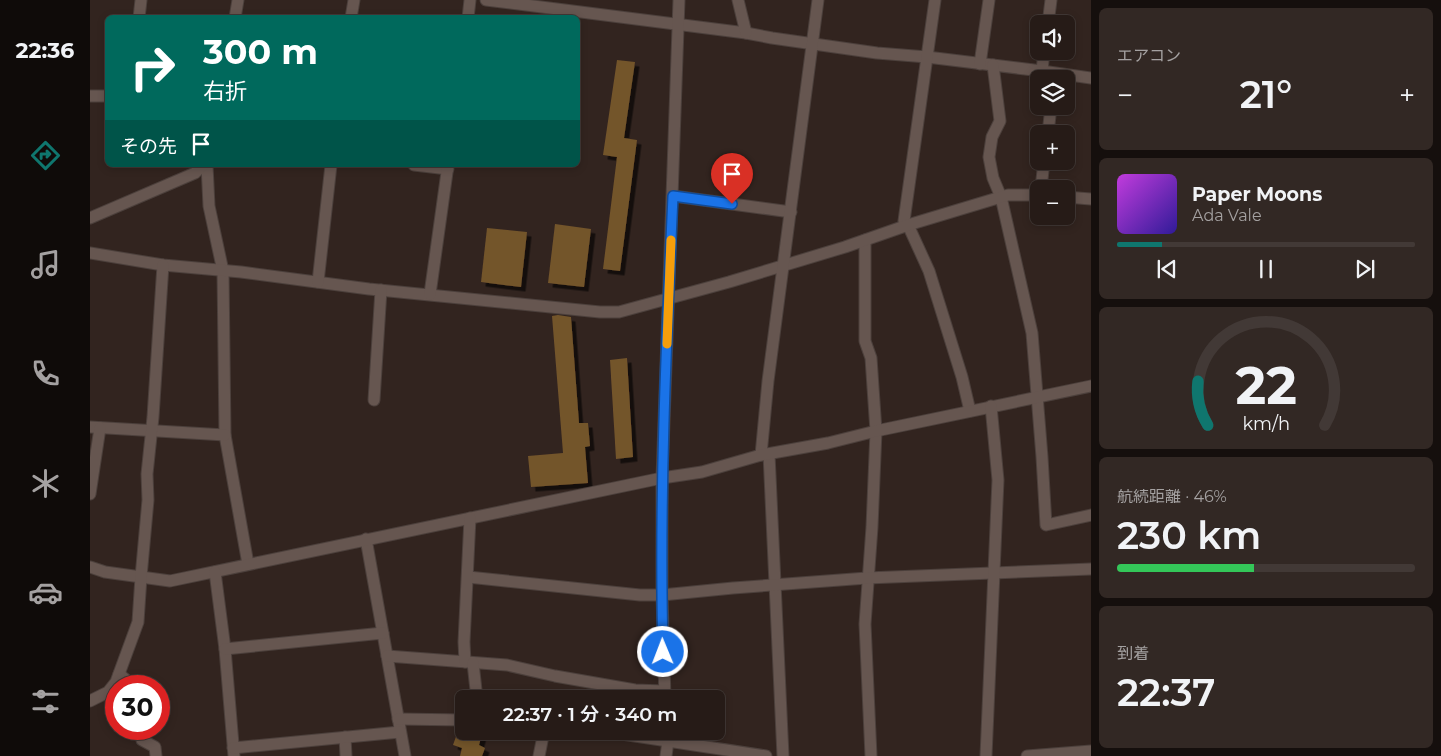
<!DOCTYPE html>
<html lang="ja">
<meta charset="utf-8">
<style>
:root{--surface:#261b17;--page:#322824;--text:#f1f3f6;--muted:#a4a1a1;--line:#423936;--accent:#0f766e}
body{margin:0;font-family:Montserrat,"Noto Sans JP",sans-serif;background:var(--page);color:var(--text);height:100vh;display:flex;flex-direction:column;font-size:19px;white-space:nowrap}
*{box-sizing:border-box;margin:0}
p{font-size:16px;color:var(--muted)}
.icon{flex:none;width:28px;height:28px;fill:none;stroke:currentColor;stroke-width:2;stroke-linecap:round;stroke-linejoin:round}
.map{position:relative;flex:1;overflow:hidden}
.details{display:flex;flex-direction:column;gap:8px;padding:8px;background:#150f0d;width:350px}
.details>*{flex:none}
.banner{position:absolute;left:15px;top:15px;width:475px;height:152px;border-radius:8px;box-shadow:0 2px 8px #0003,0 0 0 1px var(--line);background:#00695c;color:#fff;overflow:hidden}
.fabs{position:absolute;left:940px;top:15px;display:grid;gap:10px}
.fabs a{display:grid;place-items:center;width:45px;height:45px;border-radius:8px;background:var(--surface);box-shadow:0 2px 8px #0003,0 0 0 1px var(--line);font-size:25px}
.speed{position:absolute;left:15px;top:675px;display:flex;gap:10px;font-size:25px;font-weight:700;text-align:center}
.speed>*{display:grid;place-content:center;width:65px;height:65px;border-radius:50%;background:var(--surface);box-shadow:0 2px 8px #0003,0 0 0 1px var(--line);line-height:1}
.speed .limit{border:8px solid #d22;background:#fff;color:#111}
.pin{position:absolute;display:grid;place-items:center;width:42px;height:42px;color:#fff;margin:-51px -21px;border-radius:50% 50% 50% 0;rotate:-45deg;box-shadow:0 0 5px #0007}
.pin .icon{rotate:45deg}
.me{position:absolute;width:55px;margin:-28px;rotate:359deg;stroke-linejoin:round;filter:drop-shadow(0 0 4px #0008)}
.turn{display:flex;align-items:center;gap:18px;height:105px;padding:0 15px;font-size:22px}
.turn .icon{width:65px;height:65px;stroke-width:2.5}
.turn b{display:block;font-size:35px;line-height:42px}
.then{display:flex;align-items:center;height:48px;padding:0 15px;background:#0003;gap:10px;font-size:19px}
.big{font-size:38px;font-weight:600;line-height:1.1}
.details .card{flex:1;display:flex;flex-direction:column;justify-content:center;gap:8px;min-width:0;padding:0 18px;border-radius:8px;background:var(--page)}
.details .dial{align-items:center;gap:0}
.dial svg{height:130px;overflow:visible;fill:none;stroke:var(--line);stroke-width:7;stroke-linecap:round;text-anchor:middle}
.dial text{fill:var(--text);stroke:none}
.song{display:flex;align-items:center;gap:15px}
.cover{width:60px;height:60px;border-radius:8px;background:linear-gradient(135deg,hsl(290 70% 55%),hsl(250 70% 35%))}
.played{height:5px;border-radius:2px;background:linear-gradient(90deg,var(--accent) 15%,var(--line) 15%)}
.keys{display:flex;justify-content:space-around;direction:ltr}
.heat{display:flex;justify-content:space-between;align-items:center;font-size:28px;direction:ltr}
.charge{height:8px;border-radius:4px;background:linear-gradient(90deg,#34c759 46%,var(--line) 0)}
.trip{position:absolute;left:365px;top:690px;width:270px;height:50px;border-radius:8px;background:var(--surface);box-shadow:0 2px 8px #0003,0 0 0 1px var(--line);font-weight:600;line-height:50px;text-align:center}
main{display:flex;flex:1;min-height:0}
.dock{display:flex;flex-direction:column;width:90px;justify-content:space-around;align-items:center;background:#0f0b09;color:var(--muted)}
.dock .icon{width:35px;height:35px}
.dock .selected{color:var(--accent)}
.dock b{font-size:22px;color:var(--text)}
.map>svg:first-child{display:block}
</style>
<main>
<nav class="dock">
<b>22:36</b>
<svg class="icon selected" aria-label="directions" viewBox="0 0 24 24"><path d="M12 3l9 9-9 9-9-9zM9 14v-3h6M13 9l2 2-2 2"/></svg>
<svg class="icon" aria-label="music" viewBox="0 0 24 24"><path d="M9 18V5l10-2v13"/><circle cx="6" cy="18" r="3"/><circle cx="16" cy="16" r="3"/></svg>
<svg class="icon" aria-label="phone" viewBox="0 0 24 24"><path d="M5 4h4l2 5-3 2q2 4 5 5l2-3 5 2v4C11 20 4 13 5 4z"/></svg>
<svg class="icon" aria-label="climate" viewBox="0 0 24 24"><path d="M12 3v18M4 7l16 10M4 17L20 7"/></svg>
<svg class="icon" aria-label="car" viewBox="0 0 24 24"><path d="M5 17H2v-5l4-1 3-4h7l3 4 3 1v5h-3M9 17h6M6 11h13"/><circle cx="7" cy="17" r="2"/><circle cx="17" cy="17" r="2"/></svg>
<svg class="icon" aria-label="filters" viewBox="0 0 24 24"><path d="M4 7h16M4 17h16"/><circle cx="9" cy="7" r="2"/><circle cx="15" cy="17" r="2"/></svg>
</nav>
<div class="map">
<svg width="1001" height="756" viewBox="0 0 1001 756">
<defs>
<filter id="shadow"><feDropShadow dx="4.5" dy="4.5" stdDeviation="0" flood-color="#0009"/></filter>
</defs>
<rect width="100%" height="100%" fill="#32241f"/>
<g fill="#73542b" filter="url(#shadow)">
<path d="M527,60L545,62L534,138L547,140L530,271L513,269L527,157L513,155Z"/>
<path d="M465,224L501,229L494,287L458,283Z"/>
<path d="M397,228L437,232L431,287L391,282Z"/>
<path d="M468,315L481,317L489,423H498L500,446L495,447L498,483L441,487L438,456L473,453L462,316Z"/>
<path d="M537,358L543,457L526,459L520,360Z"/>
<path d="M368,731H393L389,745L395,748L392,756H370L372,748L363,745Z"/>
</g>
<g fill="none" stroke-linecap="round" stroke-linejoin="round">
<defs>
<g id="minor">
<path d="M396,0L656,33L682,38L787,53L837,57L952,71L1001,78"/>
<path d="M648,0L656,33"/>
<path d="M845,0L814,221L818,225L839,271L872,377L880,411"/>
<path d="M49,18L51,0"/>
<path d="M145,18L148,0"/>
<path d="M261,18L264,0"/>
<path d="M378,18L380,0"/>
<path d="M958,24L961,0"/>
<path d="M890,64L899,0"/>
<path d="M903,65L910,121L902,137L899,157L903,178L911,197L942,333L952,457L956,525L1001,515"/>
<path d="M952,71L954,51"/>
<path d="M0,96H18"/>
<path d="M958,134L961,106"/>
<path d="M117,165L119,206L133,271L135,435L158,564"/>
<path d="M324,165L358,169"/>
<path d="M951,189L954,161"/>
<path d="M583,196L701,212"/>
<path d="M976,197L1001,199"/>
<path d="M0,218L105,173L113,165"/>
<path d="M775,240V341L781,358L786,431L782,527L775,624L781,756"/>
<path d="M0,253L73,265L151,272L279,289L510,312H529L639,282L755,247L818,225L911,197L918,195H949"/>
<path d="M228,282L241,165"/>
<path d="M340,294L358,165"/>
<path d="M284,400L291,290"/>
<path d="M0,427L135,435"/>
<path d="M679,454L693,756"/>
<path d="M671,455L678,381L728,0"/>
<path d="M0,494L10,428"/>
<path d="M276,539L315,756"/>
<path d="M0,567L15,572L80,581L572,478L612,472L671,455L738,443L786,431L1001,386"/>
<path d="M125,572L135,649L144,756"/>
<path d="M378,577L550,595H572L643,588L777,578L1001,569"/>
<path d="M135,649L293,633"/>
<path d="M297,656L417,665L465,676L545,690L574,691"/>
<path d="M375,662L374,642L380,518"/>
<path d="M383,663L387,699"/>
<path d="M29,674L44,686"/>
<path d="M575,699L572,595V478L589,0"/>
<path d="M0,701L18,692L26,682L48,622L51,577L58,500L57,474L63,417L73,265"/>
<path d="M308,719L374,720"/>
<path d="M53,729L52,740L65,747L66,756"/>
<path d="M512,731L676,756"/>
<path d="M255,737L256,756"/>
<path d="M143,748L310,732"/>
<path d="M449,756L454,731"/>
<path d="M576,756L578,741L577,731"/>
<path d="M896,756L908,480L901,406"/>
<path d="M937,756L1001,751"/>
</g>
</defs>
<use href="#minor" stroke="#4c403c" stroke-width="13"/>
<use href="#minor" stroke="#665650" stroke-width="11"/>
</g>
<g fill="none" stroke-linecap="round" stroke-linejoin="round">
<defs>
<path id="route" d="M573,652C569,500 576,348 583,196L642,204"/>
</defs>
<use href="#route" stroke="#114b97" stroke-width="12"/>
<use href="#route" stroke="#1a73e8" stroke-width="9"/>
<path stroke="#f59e0b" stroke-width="9" d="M577,344L581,240"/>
</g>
</svg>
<div class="fabs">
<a><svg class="icon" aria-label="sound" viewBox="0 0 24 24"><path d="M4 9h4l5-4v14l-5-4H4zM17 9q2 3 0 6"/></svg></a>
<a><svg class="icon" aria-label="layers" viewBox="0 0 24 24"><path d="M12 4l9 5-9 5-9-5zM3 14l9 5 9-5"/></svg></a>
<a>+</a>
<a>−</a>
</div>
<div class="speed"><div class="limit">30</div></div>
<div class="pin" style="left:642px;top:204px;background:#d93025"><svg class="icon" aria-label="arrive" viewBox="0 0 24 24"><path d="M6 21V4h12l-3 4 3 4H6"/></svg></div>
<svg class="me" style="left:573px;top:652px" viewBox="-20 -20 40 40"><circle r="17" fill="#1a73e8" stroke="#fff" stroke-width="3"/><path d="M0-11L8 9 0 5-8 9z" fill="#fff"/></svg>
<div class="trip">22:37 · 1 分 · 340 m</div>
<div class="banner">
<div class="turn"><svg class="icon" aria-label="right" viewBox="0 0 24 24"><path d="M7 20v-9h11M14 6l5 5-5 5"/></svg><div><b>300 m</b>右折</div></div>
<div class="then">その先<svg class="icon" aria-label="arrive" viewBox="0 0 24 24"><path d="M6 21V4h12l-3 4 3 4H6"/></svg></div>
</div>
</div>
<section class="details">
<div class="card"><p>エアコン</p>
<div class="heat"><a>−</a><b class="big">21°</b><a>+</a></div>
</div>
<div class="card">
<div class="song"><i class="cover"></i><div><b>Paper Moons</b><p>Ada Vale</p></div></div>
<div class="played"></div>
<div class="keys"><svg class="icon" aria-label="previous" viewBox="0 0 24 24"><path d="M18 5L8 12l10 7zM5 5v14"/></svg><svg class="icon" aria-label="pause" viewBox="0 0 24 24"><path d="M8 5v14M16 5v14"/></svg><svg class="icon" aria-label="next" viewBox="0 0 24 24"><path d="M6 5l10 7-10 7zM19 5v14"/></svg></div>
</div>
<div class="card dial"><svg viewBox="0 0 100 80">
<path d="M14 69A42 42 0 1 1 86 69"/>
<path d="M14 69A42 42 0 0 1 8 42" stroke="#0f766e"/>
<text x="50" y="56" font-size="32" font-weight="700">22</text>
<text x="50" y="72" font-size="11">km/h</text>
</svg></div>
<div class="card"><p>航続距離 · 46%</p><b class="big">230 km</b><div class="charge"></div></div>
<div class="card"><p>到着</p><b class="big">22:37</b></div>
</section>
</main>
